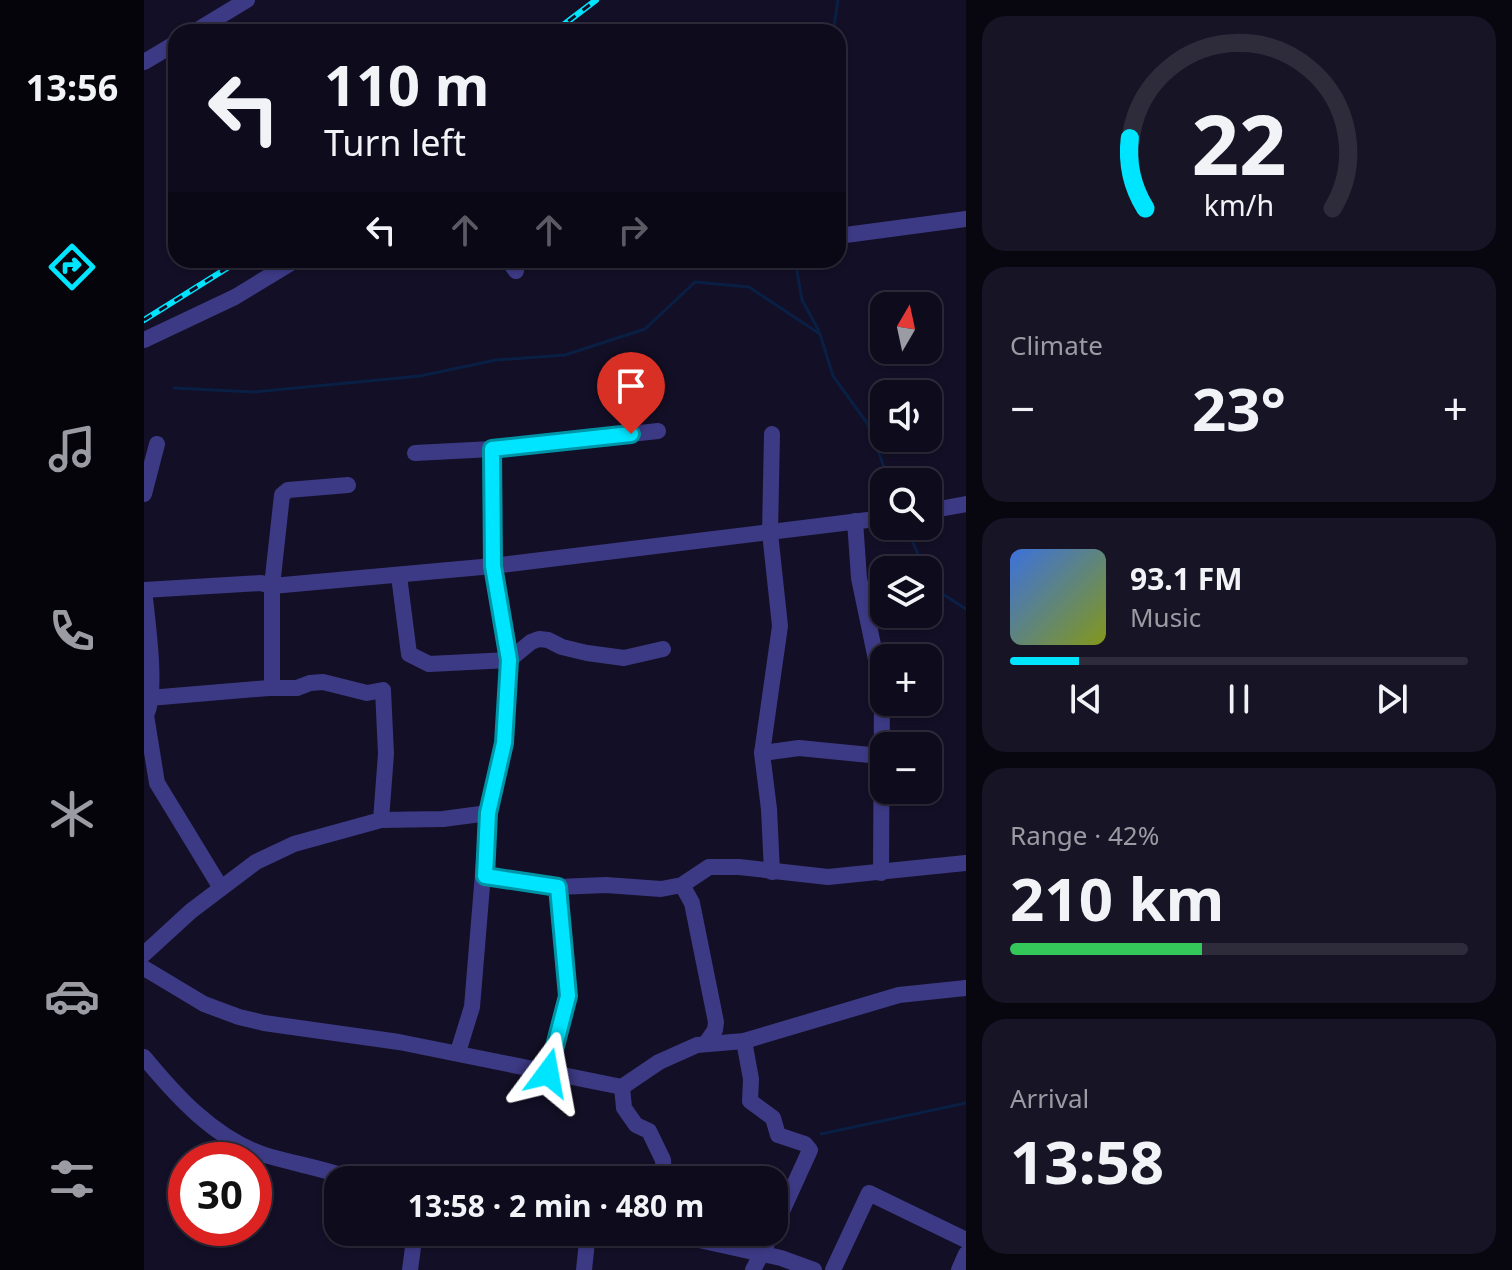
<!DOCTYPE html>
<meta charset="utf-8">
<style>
:root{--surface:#0e0b1c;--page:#171425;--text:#f1f3f6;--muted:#9b9ba3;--line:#2e2b3b;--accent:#00e5ff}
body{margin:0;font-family:"Noto Sans",sans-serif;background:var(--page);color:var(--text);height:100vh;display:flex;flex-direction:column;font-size:30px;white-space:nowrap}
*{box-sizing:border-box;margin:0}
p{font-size:26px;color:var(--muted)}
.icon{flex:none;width:44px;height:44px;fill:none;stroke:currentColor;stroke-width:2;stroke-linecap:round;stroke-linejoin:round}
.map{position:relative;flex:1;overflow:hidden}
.drawer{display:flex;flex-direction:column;gap:16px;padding:16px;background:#08060f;width:546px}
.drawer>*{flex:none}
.banner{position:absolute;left:24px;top:24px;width:678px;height:244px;border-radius:24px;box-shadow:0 2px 6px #0004,0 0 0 2px var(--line);background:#0e0b1c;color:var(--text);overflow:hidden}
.needle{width:52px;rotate:9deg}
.controls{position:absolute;left:726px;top:292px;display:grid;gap:16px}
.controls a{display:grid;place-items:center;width:72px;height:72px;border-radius:16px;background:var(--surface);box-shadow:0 2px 6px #0004,0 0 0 2px var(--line);font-size:40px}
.speed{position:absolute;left:24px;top:1142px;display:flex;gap:16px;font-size:40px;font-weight:700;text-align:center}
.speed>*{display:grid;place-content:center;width:104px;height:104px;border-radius:50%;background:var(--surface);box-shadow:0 2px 6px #0004,0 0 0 2px var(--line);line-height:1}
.speed .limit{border:12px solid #d22;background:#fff;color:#111}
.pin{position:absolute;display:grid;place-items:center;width:68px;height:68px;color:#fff;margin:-82px -34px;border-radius:50% 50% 50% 0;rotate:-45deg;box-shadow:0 0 8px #0007}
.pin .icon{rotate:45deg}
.me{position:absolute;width:88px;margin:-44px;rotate:13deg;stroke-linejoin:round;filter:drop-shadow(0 0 6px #0008)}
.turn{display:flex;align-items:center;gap:28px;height:168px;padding:0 24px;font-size:36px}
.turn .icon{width:104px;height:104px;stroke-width:2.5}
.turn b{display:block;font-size:56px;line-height:68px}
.lanes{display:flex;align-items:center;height:76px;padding:0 24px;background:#0003;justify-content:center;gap:40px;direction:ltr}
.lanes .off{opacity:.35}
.big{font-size:60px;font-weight:700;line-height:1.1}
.drawer .card{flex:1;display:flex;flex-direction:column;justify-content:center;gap:12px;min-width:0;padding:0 28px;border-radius:24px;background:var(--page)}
.drawer .dial{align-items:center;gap:0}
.dial svg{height:208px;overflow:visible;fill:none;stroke:var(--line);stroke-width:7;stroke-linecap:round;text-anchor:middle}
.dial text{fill:var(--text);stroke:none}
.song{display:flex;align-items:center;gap:24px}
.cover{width:96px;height:96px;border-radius:12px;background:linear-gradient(135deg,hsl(220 70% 55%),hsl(70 70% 35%))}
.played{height:8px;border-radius:4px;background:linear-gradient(90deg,var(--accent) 15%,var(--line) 15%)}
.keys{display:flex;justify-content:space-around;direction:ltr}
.heat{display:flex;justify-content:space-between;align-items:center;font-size:44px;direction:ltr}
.charge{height:12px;border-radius:6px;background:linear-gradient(90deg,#34c759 42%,var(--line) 0)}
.trip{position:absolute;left:180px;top:1166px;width:464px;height:80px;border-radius:24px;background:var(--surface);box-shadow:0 2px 6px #0004,0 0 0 2px var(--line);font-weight:700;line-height:80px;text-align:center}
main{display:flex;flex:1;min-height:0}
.tab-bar{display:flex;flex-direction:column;width:144px;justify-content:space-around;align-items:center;background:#06040b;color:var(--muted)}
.tab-bar .icon{width:56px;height:56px}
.tab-bar .on{color:var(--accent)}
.tab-bar b{font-size:36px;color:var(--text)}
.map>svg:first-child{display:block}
</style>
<main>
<nav class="tab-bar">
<b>13:56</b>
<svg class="icon on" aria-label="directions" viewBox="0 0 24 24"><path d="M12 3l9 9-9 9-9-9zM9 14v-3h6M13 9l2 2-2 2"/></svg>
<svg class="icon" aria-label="music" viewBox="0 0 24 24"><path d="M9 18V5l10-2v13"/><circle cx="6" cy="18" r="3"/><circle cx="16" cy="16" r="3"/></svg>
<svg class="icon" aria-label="phone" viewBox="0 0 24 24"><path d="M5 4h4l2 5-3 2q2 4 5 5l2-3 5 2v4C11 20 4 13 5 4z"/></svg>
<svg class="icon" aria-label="climate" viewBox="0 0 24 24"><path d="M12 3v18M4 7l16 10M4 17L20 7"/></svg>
<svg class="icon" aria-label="car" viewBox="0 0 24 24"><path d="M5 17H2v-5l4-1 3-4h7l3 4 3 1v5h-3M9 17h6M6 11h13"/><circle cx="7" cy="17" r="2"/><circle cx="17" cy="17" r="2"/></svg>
<svg class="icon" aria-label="filters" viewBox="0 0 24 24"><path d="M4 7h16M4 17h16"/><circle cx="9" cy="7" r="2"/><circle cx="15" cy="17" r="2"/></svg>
</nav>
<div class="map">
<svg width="822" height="1270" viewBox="0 0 822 1270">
<rect width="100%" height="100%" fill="#130f26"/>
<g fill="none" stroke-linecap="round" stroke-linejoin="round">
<g stroke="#0a1f44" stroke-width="3">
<path d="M689,32L694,0"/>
<path d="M651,260L658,300L675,331"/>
<path d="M30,388L109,392L276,376L352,360L421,355L501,329L551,282L605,287L676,334L689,376L723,423L746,482"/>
<path d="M762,527L781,570"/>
<path d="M784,578L788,587L822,609"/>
<path d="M677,1134L822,1103"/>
</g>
<g stroke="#3d3a85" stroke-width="16">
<path d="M50,32L103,0"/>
<path d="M0,62L32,43"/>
<path d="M694,236L822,219"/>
<path d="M364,260L372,271"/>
<path d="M0,340L91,297L152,260"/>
<path d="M628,434L626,533L636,626L618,753L625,809L628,872"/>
<path d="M271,453L348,449L514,431"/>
<path d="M0,494L13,444"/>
<path d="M784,511L822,504"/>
<path d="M711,521L715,578L738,688L737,873"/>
<path d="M255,576L265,654L285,664L365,660L387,642L395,639L404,640L418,647L443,653L480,658L519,649"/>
<path d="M0,590L117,583L128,586L349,566L740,518"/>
<path d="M0,590C3,618 14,694 2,715L13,783L77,888"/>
<path d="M125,688H153L166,683L179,682L223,693L239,690L242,754L237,820"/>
<path d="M5,698L125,688L128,683V586L138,495L144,490L204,485"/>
<path d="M618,753L655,748L736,756"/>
<path d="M341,876L414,887L462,885L517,889L538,885L565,867H595L684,877L822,863"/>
<path d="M538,885L548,903L572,1022L571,1030L562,1043"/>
<path d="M0,954L47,911L112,862L150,844L237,820L299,819L344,813"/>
<path d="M0,968L60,1004L95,1017L120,1023L255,1042L478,1087L515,1062L553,1045L600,1041L755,995L822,988"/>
<path d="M600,1041L607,1079L606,1101L629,1118L634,1135L661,1144L666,1150L630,1229"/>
<path d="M314,1052L328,1007L344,813L360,743L364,706L365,660L349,566L348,449"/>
<path d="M0,1057C32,1096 71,1139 121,1155C151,1164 182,1169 212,1180"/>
<path d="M404,1073L424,996L414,887"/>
<path d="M478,1087L480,1108L492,1125L505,1131L519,1160L520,1180"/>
<path d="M519,1232L637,1258L670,1270"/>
<path d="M266,1270L271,1232"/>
<path d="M440,1270L444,1232"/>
<path d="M609,1270L629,1232"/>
<path d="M689,1270L725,1193L822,1240"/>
<path d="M815,1270L822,1254"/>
</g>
<defs>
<g id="rail">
<path d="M410,32L452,0"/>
<path d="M0,320L96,260"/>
</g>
</defs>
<use href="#rail" stroke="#00e5ff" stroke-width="6"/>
<use href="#rail" stroke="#130f26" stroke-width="3" stroke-dasharray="9" stroke-linecap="butt"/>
</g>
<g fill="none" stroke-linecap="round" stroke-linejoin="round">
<defs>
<path id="route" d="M404,1073L424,996L414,887L341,876L344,813L360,743L365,660L349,566L348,449L487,434"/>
</defs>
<use href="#route" stroke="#0095a6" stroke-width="20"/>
<use href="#route" stroke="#00e5ff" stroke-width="14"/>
</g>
</svg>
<div class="controls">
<a><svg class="needle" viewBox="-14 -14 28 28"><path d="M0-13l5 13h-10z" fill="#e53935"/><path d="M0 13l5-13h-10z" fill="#9b9ba3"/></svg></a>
<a><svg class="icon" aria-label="sound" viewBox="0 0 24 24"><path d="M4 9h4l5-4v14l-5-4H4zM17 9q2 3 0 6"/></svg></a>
<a><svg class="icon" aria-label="search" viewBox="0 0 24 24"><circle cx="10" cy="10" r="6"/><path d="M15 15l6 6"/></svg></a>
<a><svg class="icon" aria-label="layers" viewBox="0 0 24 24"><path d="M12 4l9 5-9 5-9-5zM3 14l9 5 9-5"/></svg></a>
<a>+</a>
<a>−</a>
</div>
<div class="speed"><div class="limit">30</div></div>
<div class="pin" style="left:487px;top:434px;background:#d93025"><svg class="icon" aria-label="arrive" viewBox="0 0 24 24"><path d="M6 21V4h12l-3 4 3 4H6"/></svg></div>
<svg class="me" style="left:404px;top:1073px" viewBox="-20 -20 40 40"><path d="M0-17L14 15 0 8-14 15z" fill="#00e5ff" stroke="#fff" stroke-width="4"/></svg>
<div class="trip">13:58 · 2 min · 480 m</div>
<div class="banner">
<div class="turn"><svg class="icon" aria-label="left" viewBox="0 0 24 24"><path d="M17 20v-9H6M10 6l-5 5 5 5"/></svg><div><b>110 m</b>Turn left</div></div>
<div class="lanes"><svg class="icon" aria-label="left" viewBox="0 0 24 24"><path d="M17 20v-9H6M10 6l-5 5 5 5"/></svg><svg class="icon off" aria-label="ahead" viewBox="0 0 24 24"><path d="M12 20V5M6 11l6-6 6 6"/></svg><svg class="icon off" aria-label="ahead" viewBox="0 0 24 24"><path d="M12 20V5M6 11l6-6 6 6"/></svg><svg class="icon off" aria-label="right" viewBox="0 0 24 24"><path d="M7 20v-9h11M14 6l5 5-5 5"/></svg></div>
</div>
</div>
<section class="drawer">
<div class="card dial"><svg viewBox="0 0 100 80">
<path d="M14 69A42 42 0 1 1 86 69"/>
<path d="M14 69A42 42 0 0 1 8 42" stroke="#00e5ff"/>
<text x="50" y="56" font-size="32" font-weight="700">22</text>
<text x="50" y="72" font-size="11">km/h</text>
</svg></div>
<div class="card"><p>Climate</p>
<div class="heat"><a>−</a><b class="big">23°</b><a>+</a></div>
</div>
<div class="card">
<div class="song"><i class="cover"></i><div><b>93.1 FM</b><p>Music</p></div></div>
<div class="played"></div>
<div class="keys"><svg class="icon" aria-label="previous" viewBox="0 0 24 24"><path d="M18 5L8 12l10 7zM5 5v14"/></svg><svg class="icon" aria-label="pause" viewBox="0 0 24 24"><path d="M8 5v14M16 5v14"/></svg><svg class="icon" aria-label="next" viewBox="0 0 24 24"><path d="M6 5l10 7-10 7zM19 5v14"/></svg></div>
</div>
<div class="card"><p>Range · 42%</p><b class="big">210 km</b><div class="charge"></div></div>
<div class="card"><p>Arrival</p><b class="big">13:58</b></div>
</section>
</main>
